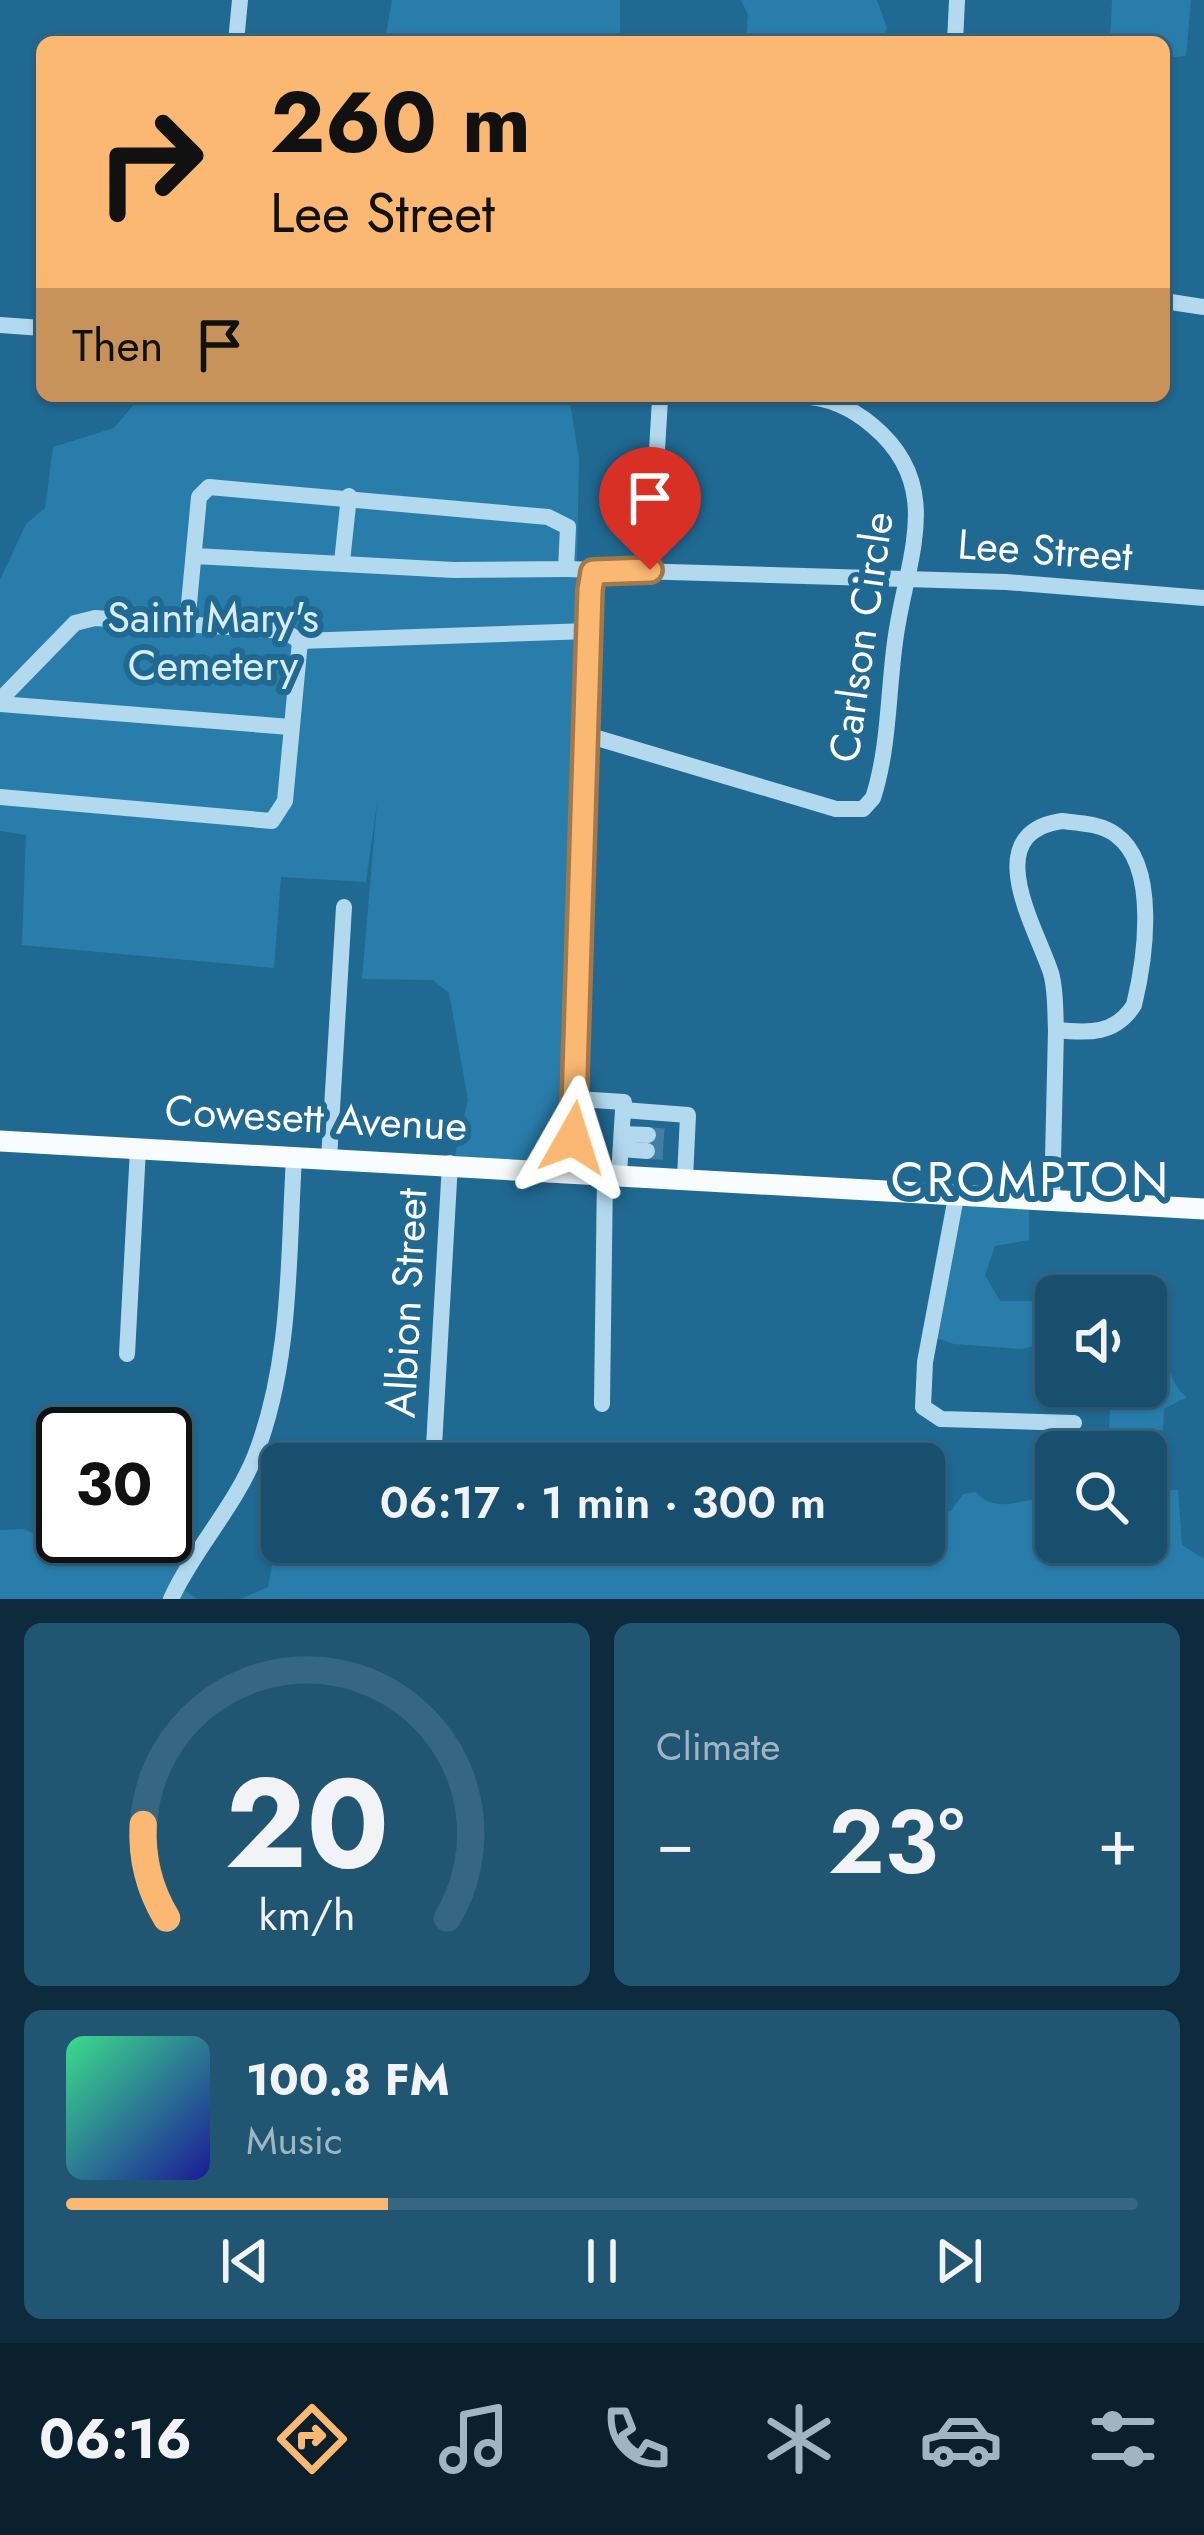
<!DOCTYPE html>
<meta charset="utf-8">
<style>
:root{--surface:#184f6e;--page:#215673;--text:#f1f3f6;--muted:#9fb5c2;--line:#366681;--accent:#fbb872}
body{margin:0;font-family:Jost,sans-serif;background:var(--page);color:var(--text);height:100vh;display:flex;flex-direction:column;font-size:45px;white-space:nowrap}
*{box-sizing:border-box;margin:0}
p{font-size:39px;color:var(--muted)}
.icon{flex:none;width:66px;height:66px;fill:none;stroke:currentColor;stroke-width:2;stroke-linecap:round;stroke-linejoin:round}
.map{position:relative;height:1599px;overflow:hidden}
.details{display:flex;flex-direction:column;gap:24px;padding:24px;background:#0d2b3c;flex:1}
.details>*{flex:none}
.guide{position:absolute;left:36px;top:36px;width:1134px;height:366px;border-radius:18px;box-shadow:0 3px 9px #0004,0 0 0 3px var(--line);background:#fbb872;color:#111;overflow:hidden}
.fabs{position:absolute;left:1035px;top:1275px;display:grid;gap:24px}
.fabs a{display:grid;place-items:center;width:132px;height:132px;border-radius:18px;background:var(--surface);box-shadow:0 3px 9px #0004,0 0 0 3px var(--line);font-size:60px}
.speed{position:absolute;left:36px;top:1407px;display:flex;gap:24px;font-size:60px;font-weight:700;text-align:center}
.speed>*{display:grid;place-content:center;width:156px;height:156px;border-radius:50%;background:var(--surface);box-shadow:0 3px 9px #0004,0 0 0 3px var(--line);line-height:1}
.speed .limit{border:6px solid #111;border-radius:18px;background:#fff;color:#111}
.pin{position:absolute;display:grid;place-items:center;width:102px;height:102px;color:#fff;margin:-123px -51px;border-radius:50% 50% 50% 0;rotate:-45deg;box-shadow:0 0 12px #0007}
.pin .icon{rotate:45deg}
.me{position:absolute;width:132px;margin:-66px;rotate:6deg;stroke-linejoin:round;filter:drop-shadow(0 0 9px #0008)}
.turn{display:flex;align-items:center;gap:42px;height:252px;padding:0 36px;font-size:54px}
.turn .icon{width:156px;height:156px;stroke-width:2.5}
.turn b{display:block;font-size:84px;line-height:102px}
.then{display:flex;align-items:center;height:114px;padding:0 36px;background:#0003;gap:24px;font-size:45px}
.big{font-size:90px;font-weight:600;line-height:1.1}
.details .widget{flex:1;display:flex;flex-direction:column;justify-content:center;gap:18px;min-width:0;padding:0 42px;border-radius:18px;background:var(--page)}
.details .dial{align-items:center;gap:0}
.dial svg{height:312px;overflow:visible;fill:none;stroke:var(--line);stroke-width:7;stroke-linecap:round;text-anchor:middle}
.dial text{fill:var(--text);stroke:none}
.song{display:flex;align-items:center;gap:36px}
.cover{width:144px;height:144px;border-radius:18px;background:linear-gradient(135deg,hsl(150 70% 55%),hsl(240 70% 35%))}
.played{height:12px;border-radius:6px;background:linear-gradient(90deg,var(--accent) 30%,var(--line) 30%)}
.keys{display:flex;justify-content:space-around;direction:ltr}
.heat{display:flex;justify-content:space-between;align-items:center;font-size:66px;direction:ltr}
.details .tiles{flex:1;display:grid;gap:24px;grid-template-columns:1fr 1fr}
.widget:last-child{grid-column:span 2}
.trip{position:absolute;left:261px;top:1443px;width:684px;height:120px;border-radius:18px;background:var(--surface);box-shadow:0 3px 9px #0004,0 0 0 3px var(--line);font-weight:600;line-height:120px;text-align:center}
.dock{display:flex;height:192px;justify-content:space-around;align-items:center;background:#0a202c;color:var(--muted)}
.dock .icon{width:84px;height:84px}
.dock .on{color:var(--accent)}
.dock b{font-size:54px;color:var(--text)}
.map>svg:first-child{display:block}
</style>
<div class="map">
<svg width="1204" height="1599" viewBox="0 0 1204 1599">
<rect width="100%" height="100%" fill="#206992"/>
<g fill="#297dab">
<path d="M392,0H620V42H365L386,35Z"/>
<path d="M741,0H877L887,28L880,42H746L748,15Z"/>
<path d="M1112,0H1191L1186,56L1174,57L1164,42H1110Z"/>
<path d="M141,396H569L579,459L575,675L587,676L567,1172L452,1167L468,1100L449,993L433,980L362,979L377,803L366,882L281,877L274,968L22,945L26,835L0,831V580L26,524L45,508L53,447L114,428Z"/>
<path d="M955,1199L1029,1201V1240L995,1246L985,1275L1000,1301H1037L1056,1315V1339L1023,1349L954,1344L933,1337Z"/>
<path d="M1165,1326C1164,1350 1167,1383 1187,1397L1164,1409L1163,1430L1109,1431L1110,1408L1099,1393L1102,1386H1146V1332Z"/>
<path d="M1043,1489L1056,1502V1542H1146V1504L1160,1490H1178L1182,1545L1204,1559V1599H240L268,1587L272,1565L284,1561L290,1542H488L498,1558L533,1563L590,1542H924V1514L951,1511L963,1494L976,1492C991,1511 1014,1503 1036,1499Z"/>
<path d="M23,1529L86,1555L159,1549L186,1566L177,1586L198,1599H0V1530Z"/>
</g>
<g fill="none" stroke-linecap="round" stroke-linejoin="round">
<g stroke="#4180a2" stroke-width="16" stroke-dasharray="16 8" stroke-linecap="butt">
<path d="M648,1135L670,1137"/>
<path d="M647,1151L669,1152"/>
</g>
<g stroke="#b2d9ee" stroke-width="16">
<path d="M236,42L240,0"/>
<path d="M955,42L957,0"/>
<path d="M1164,301L1204,307"/>
<path d="M0,325L42,328"/>
<path d="M718,396H752"/>
<path d="M342,562L349,496"/>
<path d="M566,569L1006,582L1204,598"/>
<path d="M650,570L660,399L670,396"/>
<path d="M187,625L199,497L209,487L548,517L568,527L566,569L454,570L194,556"/>
<path d="M0,700L75,623L95,618L284,631L300,641L589,631"/>
<path d="M0,704L290,727"/>
<path d="M587,735L836,809H863L873,798C889,749 888,693 895,642C905,561 947,488 873,426C851,407 828,397 798,396"/>
<path d="M0,797L272,821L285,801L300,641"/>
<path d="M1062,821C1080,823 1102,824 1116,835C1159,866 1145,960 1134,1005C1115,1035 1089,1033 1056,1030C1055,1011 1056,990 1051,973C1037,929 977,833 1062,821Z"/>
<path d="M577,1099L624,1102L623,1110"/>
<path d="M622,1134L648,1135"/>
<path d="M621,1149L647,1151"/>
<path d="M329,1159L344,907"/>
<path d="M569,1170L579,1083L593,572"/>
<path d="M619,1174L623,1110L688,1115L685,1178"/>
<path d="M956,1197L925,1362L923,1407L941,1419L1074,1423"/>
<path d="M1052,1202L1056,1030"/>
<path d="M127,1354L138,1149"/>
<path d="M602,1404L605,1173"/>
<path d="M434,1446L450,1163"/>
<path d="M171,1599C194,1549 234,1508 255,1456C292,1361 288,1258 294,1157"/>
</g>
<path stroke="#f8fcff" stroke-width="21" d="M0,1141L1204,1209"/>
</g>
<g fill="none" stroke-linecap="round" stroke-linejoin="round">
<defs>
<path id="route" d="M573,1138L590,590L593,572L650,570"/>
</defs>
<use href="#route" stroke="#a3784a" stroke-width="30"/>
<use href="#route" stroke="#fbb872" stroke-width="21"/>
</g>
<g text-anchor="middle" dominant-baseline="central" stroke-width="12" stroke-linejoin="round" paint-order="stroke">
<g font-size="42" fill="#fff" stroke="#206992">
<text transform="translate(1045 550) rotate(4)">Lee Street</text>
<text transform="translate(861 637) rotate(-82)">Carlson Circle</text>
<text transform="translate(316 1118) rotate(3)">Cowesett Avenue</text>
<text transform="translate(406 1303) rotate(-87)">Albion Street</text>
</g>
<g font-size="42" fill="#d7eefa" stroke="#206992">
<text x="213" y="617">Saint Mary's<tspan x="213" dy="48">Cemetery</tspan></text>
</g>
<g font-size="48" letter-spacing="3" fill="#fff" stroke="#206992">
<text x="1031" y="1179">CROMPTON</text>
</g>
</g>
</svg>
<div class="fabs">
<a><svg class="icon" aria-label="sound" viewBox="0 0 24 24"><path d="M4 9h4l5-4v14l-5-4H4zM17 9q2 3 0 6"/></svg></a>
<a><svg class="icon" aria-label="search" viewBox="0 0 24 24"><circle cx="10" cy="10" r="6"/><path d="M15 15l6 6"/></svg></a>
</div>
<div class="speed"><div class="limit">30</div></div>
<div class="pin" style="left:650px;top:570px;background:#d93025"><svg class="icon" aria-label="arrive" viewBox="0 0 24 24"><path d="M6 21V4h12l-3 4 3 4H6"/></svg></div>
<svg class="me" style="left:573px;top:1138px" viewBox="-20 -20 40 40"><path d="M0-17L14 15 0 8-14 15z" fill="#fbb872" stroke="#fff" stroke-width="4"/></svg>
<div class="trip">06:17 · 1 min · 300 m</div>
<div class="guide">
<div class="turn"><svg class="icon" aria-label="right" viewBox="0 0 24 24"><path d="M7 20v-9h11M14 6l5 5-5 5"/></svg><div><b>260 m</b>Lee Street</div></div>
<div class="then">Then<svg class="icon" aria-label="arrive" viewBox="0 0 24 24"><path d="M6 21V4h12l-3 4 3 4H6"/></svg></div>
</div>
</div>
<section class="details">
<div class="tiles">
<div class="widget dial"><svg viewBox="0 0 100 80">
<path d="M14 69A42 42 0 1 1 86 69"/>
<path d="M14 69A42 42 0 0 1 8 45" stroke="#fbb872"/>
<text x="50" y="56" font-size="32" font-weight="700">20</text>
<text x="50" y="72" font-size="11">km/h</text>
</svg></div>
<div class="widget"><p>Climate</p>
<div class="heat"><a>−</a><b class="big">23°</b><a>+</a></div>
</div>
<div class="widget">
<div class="song"><i class="cover"></i><div><b>100.8 FM</b><p>Music</p></div></div>
<div class="played"></div>
<div class="keys"><svg class="icon" aria-label="previous" viewBox="0 0 24 24"><path d="M18 5L8 12l10 7zM5 5v14"/></svg><svg class="icon" aria-label="pause" viewBox="0 0 24 24"><path d="M8 5v14M16 5v14"/></svg><svg class="icon" aria-label="next" viewBox="0 0 24 24"><path d="M6 5l10 7-10 7zM19 5v14"/></svg></div>
</div>
</div>
</section>
<nav class="dock">
<b>06:16</b>
<svg class="icon on" aria-label="directions" viewBox="0 0 24 24"><path d="M12 3l9 9-9 9-9-9zM9 14v-3h6M13 9l2 2-2 2"/></svg>
<svg class="icon" aria-label="music" viewBox="0 0 24 24"><path d="M9 18V5l10-2v13"/><circle cx="6" cy="18" r="3"/><circle cx="16" cy="16" r="3"/></svg>
<svg class="icon" aria-label="phone" viewBox="0 0 24 24"><path d="M5 4h4l2 5-3 2q2 4 5 5l2-3 5 2v4C11 20 4 13 5 4z"/></svg>
<svg class="icon" aria-label="climate" viewBox="0 0 24 24"><path d="M12 3v18M4 7l16 10M4 17L20 7"/></svg>
<svg class="icon" aria-label="car" viewBox="0 0 24 24"><path d="M5 17H2v-5l4-1 3-4h7l3 4 3 1v5h-3M9 17h6M6 11h13"/><circle cx="7" cy="17" r="2"/><circle cx="17" cy="17" r="2"/></svg>
<svg class="icon" aria-label="filters" viewBox="0 0 24 24"><path d="M4 7h16M4 17h16"/><circle cx="9" cy="7" r="2"/><circle cx="15" cy="17" r="2"/></svg>
</nav>
